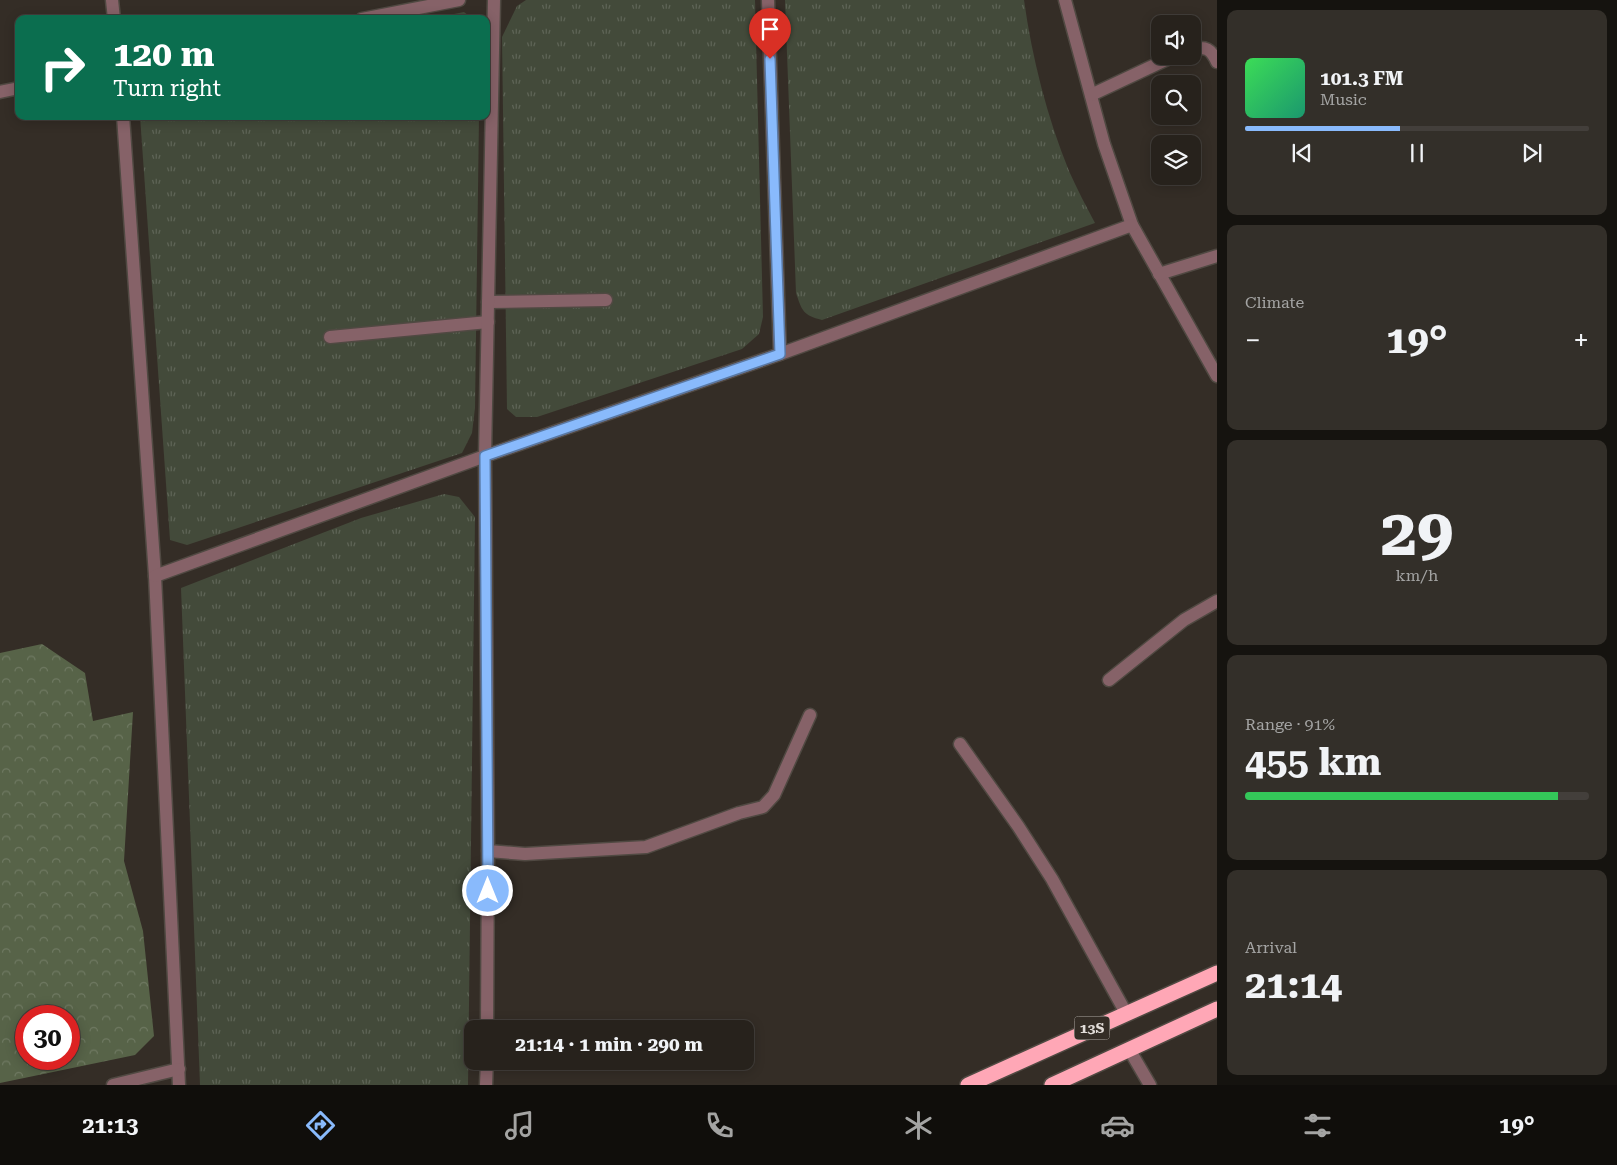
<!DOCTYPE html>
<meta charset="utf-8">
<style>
:root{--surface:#27221c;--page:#332f29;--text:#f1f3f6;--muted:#a4a4a3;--line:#433f3b;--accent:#89bafc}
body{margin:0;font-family:"Roboto Serif",serif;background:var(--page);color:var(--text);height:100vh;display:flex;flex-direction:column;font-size:19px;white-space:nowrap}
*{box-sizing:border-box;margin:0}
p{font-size:16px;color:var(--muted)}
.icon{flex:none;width:28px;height:28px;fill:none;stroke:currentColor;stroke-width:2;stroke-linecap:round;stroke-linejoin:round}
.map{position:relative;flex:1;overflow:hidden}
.sheet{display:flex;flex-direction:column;gap:10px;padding:10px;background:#15130f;width:400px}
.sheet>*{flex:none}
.banner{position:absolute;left:15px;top:15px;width:475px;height:105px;border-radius:10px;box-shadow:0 2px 12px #0003,0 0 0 1px var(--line);background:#0b6e4f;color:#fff;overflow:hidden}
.controls{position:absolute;left:1151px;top:15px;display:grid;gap:10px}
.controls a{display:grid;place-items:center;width:50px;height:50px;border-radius:10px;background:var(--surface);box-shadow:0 2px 12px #0003,0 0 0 1px var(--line);font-size:25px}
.speed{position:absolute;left:15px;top:1005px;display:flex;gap:10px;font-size:25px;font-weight:700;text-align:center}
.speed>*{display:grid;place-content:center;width:65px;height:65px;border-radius:50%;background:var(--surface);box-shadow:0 2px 12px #0003,0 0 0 1px var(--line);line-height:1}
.speed .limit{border:8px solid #d22;background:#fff;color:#111}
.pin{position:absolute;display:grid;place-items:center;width:42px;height:42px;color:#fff;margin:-51px -21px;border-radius:50% 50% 50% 0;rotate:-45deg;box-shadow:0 0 5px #0007}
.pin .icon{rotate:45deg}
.me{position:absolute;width:55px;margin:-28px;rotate:0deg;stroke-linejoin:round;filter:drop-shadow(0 0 4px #0008)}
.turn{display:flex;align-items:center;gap:18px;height:105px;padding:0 15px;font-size:22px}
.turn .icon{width:65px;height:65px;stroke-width:2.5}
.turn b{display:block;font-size:35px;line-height:42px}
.big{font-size:38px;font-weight:700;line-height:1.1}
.sheet .card{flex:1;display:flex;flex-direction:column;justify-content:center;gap:8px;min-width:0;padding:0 18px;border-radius:10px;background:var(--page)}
.sheet .dial{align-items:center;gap:0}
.dial b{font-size:65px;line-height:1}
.song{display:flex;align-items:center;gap:15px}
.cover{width:60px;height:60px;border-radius:8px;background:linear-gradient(135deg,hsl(130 70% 55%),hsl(160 70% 35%))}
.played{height:5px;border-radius:2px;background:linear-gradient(90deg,var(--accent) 45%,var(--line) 45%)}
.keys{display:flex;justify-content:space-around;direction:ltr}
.heat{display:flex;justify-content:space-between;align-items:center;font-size:28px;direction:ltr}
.charge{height:8px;border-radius:4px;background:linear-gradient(90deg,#34c759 91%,var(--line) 0)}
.trip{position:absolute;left:464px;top:1020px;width:290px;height:50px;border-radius:10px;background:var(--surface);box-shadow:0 2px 12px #0003,0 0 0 1px var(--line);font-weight:700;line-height:50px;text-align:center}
.tab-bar{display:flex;height:80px;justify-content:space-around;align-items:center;background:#100e0b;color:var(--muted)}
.tab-bar .icon{width:35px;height:35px}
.tab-bar .selected{color:var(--accent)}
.tab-bar b{font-size:22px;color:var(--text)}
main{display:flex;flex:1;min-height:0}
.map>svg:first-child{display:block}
</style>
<main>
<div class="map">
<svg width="1217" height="1085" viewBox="0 0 1217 1085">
<defs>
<pattern id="grass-tufts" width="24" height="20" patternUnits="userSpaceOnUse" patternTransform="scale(1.25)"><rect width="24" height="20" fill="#434a3a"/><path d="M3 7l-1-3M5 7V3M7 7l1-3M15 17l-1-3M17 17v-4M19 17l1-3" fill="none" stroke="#5e6456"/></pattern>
<pattern id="forest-crowns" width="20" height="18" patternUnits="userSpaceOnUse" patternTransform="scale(1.25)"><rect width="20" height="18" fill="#576348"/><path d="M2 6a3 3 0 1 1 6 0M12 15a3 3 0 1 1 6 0" fill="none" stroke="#6f7962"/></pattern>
</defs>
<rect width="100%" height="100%" fill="#342d26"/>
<g fill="url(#grass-tufts)">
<path d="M526,0H755L763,317L759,334L742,349L537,417H516L507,409L502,37L517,6Z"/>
<path d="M785,0H1024C1032,58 1047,117 1069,171C1077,189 1086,206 1095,223L822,320C803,315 802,311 796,293Z"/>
<path d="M464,12L473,19H429Z"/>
<path d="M140,116H479L475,408L472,433L462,453L187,545L170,540Z"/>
<path d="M444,494L459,497L475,517L468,1085H200L181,588L361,518Z"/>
</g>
<path fill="url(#forest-crowns)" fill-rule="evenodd" d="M42,644L85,673L93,721L133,712L124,861L143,931L154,1036L135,1055L0,1083V653ZM26,1016H69V1059H26Z"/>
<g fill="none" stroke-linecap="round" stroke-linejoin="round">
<defs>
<g id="minor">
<path d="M112,0L114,19"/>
<path d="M768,0L780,354"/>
<path d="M1065,0L1104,144L1132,225L1217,376"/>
<path d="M362,19L459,0"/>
<path d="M1192,49C1206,46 1211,49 1217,62"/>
<path d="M0,92L19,88"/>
<path d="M1091,95L1174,56"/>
<path d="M123,116L155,576L179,1085"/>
<path d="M1159,274L1217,256"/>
<path d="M488,302L606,300"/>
<path d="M330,337L488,322"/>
<path d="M155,576L485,456L780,354L1132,225"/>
<path d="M1109,680L1184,620L1217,601"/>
<path d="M960,744L1018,826L1052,879L1126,1013"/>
<path d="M488,851L525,854L646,847L739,813L763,807L774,795L810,715"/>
<path d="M487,1029L488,851L485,456L494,0"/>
<path d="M1129,1049L1150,1085"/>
<path d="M113,1085L179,1069"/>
<path d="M486,1085L487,1061"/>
</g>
<g id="highway">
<path d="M968,1085L1217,973"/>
<path d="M1052,1085L1217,1009"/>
</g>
</defs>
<use href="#minor" stroke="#504942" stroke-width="15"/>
<use href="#highway" stroke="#504942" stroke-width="18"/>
<use href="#minor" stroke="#866268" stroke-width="12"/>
<use href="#highway" stroke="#ffa7b6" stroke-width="15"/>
</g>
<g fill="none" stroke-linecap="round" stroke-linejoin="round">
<defs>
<path id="route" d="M488,891L485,456L780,354L770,59"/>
</defs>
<use href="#route" stroke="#5979a4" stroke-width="12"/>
<use href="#route" stroke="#89bafc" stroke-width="9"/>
</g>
<g text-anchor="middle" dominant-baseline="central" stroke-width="4.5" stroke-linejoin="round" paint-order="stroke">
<rect fill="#342d26" stroke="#ada8a3" stroke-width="1" x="1074.5" y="1016.5" width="35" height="23" rx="4"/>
<g font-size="14" font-weight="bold" fill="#e1dcd8">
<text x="1092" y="1028">13S</text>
</g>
</g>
</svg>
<div class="controls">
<a><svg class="icon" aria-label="sound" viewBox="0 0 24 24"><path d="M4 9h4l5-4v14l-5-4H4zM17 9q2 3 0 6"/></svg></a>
<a><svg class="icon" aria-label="search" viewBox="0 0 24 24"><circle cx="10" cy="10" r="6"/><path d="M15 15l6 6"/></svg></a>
<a><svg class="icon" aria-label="layers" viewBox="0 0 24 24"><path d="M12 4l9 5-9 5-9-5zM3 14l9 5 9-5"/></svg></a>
</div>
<div class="speed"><div class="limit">30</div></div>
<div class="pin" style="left:770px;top:59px;background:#d93025"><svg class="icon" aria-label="arrive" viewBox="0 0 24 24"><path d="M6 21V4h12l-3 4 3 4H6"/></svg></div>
<svg class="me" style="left:488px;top:891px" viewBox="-20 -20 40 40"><circle r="17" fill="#89bafc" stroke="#fff" stroke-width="3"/><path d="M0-11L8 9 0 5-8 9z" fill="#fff"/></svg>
<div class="trip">21:14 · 1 min · 290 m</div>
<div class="banner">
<div class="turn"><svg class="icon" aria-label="right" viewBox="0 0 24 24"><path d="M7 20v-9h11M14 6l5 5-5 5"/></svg><div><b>120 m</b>Turn right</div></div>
</div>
</div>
<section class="sheet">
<div class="card">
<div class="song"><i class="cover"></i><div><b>101.3 FM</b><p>Music</p></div></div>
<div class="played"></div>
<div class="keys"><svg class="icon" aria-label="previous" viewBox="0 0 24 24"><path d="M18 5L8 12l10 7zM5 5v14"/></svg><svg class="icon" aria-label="pause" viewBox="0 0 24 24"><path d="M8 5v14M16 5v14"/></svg><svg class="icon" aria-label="next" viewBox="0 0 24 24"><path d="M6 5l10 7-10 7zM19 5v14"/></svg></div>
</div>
<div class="card"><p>Climate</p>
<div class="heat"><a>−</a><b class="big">19°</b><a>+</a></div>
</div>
<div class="card dial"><b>29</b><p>km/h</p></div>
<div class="card"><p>Range · 91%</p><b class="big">455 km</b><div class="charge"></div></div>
<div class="card"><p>Arrival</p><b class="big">21:14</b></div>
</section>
</main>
<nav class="tab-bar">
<b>21:13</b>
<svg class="icon selected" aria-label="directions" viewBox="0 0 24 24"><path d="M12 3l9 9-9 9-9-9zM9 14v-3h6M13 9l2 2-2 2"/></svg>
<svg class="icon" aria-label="music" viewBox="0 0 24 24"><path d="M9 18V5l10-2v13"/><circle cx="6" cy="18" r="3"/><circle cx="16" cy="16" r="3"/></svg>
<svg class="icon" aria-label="phone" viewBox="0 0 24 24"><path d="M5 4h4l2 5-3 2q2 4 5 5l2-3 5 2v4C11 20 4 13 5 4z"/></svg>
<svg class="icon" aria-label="climate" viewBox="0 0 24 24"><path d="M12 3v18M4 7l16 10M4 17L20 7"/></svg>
<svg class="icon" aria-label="car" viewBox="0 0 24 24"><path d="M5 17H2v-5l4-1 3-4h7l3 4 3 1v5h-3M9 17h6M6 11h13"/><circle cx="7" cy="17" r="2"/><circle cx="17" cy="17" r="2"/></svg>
<svg class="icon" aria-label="filters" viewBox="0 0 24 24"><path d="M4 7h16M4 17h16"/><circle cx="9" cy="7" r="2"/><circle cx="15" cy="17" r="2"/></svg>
<b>19°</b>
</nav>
